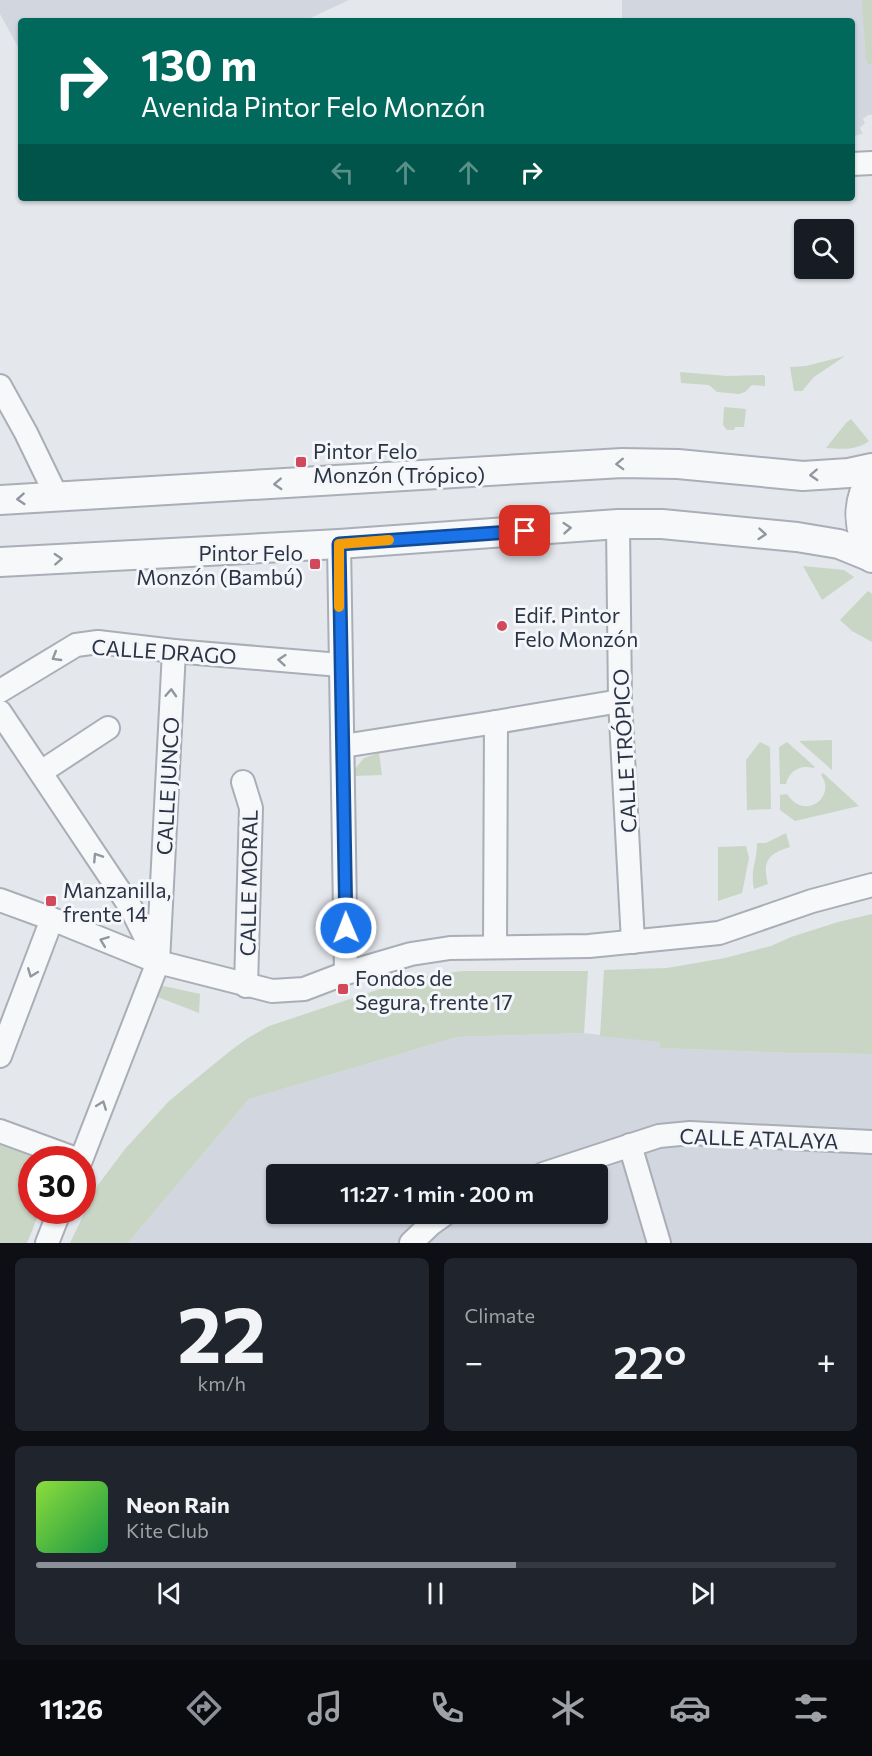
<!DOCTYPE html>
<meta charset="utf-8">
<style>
:root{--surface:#171b24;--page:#20242c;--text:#f1f3f6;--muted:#9ea1a6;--line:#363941;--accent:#8c9099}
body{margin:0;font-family:Commissioner,sans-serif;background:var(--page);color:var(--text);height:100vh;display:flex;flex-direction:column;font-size:22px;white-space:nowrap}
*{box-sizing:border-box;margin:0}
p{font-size:20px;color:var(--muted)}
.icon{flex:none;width:33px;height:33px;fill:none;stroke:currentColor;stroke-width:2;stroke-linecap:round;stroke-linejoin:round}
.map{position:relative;height:1243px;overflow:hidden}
.side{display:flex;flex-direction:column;gap:15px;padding:15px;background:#0d0f14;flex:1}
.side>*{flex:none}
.hud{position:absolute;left:18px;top:18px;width:837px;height:183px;border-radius:6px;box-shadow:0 2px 4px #0004;background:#00695c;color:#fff;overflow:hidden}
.fabs{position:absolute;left:794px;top:219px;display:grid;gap:12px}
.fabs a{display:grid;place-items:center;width:60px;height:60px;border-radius:6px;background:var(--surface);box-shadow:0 2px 4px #0004;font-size:30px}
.speed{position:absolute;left:18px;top:1146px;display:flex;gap:12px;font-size:30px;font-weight:700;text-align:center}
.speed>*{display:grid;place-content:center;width:78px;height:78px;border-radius:50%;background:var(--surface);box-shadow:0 2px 4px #0004;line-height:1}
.speed .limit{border:9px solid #d22;background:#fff;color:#111}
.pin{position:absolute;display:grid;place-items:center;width:51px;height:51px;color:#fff;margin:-26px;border-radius:12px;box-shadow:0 3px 9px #0006}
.me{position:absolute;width:66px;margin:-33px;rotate:359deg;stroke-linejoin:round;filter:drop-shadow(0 0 4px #0008)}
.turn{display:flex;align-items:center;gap:21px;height:126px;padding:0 24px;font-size:27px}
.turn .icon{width:78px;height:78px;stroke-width:2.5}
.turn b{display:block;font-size:42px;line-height:51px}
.lanes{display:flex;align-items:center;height:57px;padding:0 24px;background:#0003;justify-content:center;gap:30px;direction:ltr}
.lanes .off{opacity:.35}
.big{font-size:45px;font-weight:600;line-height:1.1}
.side .widget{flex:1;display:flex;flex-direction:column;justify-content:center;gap:9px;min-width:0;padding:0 21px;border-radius:9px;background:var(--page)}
.side .dial{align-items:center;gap:0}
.dial b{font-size:78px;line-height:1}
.song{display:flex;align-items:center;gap:18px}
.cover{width:72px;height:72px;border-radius:9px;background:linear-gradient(135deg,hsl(90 70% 55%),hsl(140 70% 35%))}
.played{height:6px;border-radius:3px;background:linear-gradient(90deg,var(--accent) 60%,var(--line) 60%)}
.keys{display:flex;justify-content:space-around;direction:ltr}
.heat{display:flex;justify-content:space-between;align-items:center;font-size:33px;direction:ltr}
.side .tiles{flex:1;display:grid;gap:15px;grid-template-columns:1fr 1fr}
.widget:last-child{grid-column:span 2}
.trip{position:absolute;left:266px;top:1164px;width:342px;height:60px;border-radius:6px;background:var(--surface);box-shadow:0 2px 4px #0004;font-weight:600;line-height:60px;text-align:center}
.tab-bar{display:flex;height:96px;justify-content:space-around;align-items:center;background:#090b0e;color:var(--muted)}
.tab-bar .icon{width:42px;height:42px}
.tab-bar .on{color:var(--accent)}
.tab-bar b{font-size:27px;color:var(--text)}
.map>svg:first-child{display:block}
</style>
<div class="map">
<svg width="872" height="1243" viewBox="0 0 872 1243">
<rect width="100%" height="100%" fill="#e4e7ec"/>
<g fill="#d2d6de" fill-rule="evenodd">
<path d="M0,0H349L304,21H21V52L0,14Z"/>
<path d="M622,0H872V115H868L863,119L865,123L860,128L863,134L852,136V21H622Z"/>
<path d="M584,1033L659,1042L660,1048L790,1053L872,1054V1243H128L249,1099L457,1037ZM276,1174H597V1214H276Z"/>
</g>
<g fill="#c9d6c5">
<path d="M862,0H872V64H868L866,60Z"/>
<path d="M845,356L814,377L802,391H794L790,367L806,366Z"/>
<path d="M680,372L727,376L763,375L765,376V386L752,385L745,392L739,394L717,392L709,385L681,383Z"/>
<path d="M724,407L746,409L744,427H735L734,430H727L723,425Z"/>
<path d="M851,419L869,441C855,451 842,449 826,448L846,423Z"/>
<path d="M803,566L844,570L854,577L822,600Z"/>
<path d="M868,591L872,594V642L852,631L840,620Z"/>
<path d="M832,740V770L799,741Z"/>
<path d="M760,742L770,747L771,809L747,810L746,760Z"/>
<path d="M787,742L815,767L813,768C800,764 789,771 786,784H780L779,747Z"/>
<path d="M379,753L382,775L354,776L353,771L364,758Z"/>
<path d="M823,773L859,806L795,821L780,810V795L787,794C805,822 837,796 821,775Z"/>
<path d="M786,833L790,847C768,854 762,861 768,884L754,889C750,869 757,862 757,843H766Z"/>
<path d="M746,846L749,858L742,893L718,901V847Z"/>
<path d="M872,914V1054L790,1053L660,1048L659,1042L600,1036L604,970L667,968L725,958L771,946L791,937L838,922Z"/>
<path d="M463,971H588L584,1033L457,1037L249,1099L128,1243H70L98,1185L125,1149L169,1101L230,1051L248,1038L269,1026L386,987L435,974Z"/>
<path d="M159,985L200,994L199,1013L155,996Z"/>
<path d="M0,1144L42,1159L32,1160V1210L40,1211L27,1243H0Z"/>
</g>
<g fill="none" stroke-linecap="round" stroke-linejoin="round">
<defs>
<g id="minor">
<path d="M852,164L872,163"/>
<path d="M0,386L26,433L57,497"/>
<path d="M618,524L620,701L633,942"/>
<path d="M339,544L346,973"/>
<path d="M0,691L76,645L98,642L174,651L340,665"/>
<path d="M0,712L131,908L157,960"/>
<path d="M343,746L496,722L620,701"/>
<path d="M41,772L108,728"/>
<path d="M243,782L251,808L246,986"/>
<path d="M0,900L52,919L158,962L272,991L304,989L346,973L411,954L450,948L589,946L719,933L812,901L872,885"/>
<path d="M495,946L496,722"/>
<path d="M0,1056L52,919"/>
<path d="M0,1131L79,1160"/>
<path d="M630,1145L659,1243"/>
<path d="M81,1160L158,962L174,651"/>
<path d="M543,1174L659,1136L690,1133L872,1142"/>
<path d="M47,1243L60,1210"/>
<path d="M411,1243L431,1224L445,1214"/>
</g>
<g id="tertiary">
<path d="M872,478C854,504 859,531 872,558"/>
<path d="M0,500L622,463L678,464L803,476L849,473L872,468"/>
<path d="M0,562L339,544L618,524H662L797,537L839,544L871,557"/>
</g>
</defs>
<use href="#minor" stroke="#a9aeb7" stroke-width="26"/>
<use href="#tertiary" stroke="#a9aeb7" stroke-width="32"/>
<use href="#minor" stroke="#f7f8fa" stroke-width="22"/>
<use href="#tertiary" stroke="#f7f8fa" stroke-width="28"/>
</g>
<defs><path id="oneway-chevron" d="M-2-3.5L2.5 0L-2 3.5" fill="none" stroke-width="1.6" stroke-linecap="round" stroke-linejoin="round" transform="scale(1.5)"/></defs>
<g stroke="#9196a0">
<use href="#oneway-chevron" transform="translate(620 464) rotate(178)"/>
<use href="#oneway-chevron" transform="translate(814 475) rotate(177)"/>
<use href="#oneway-chevron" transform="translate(278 484) rotate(177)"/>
<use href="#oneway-chevron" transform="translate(21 499) rotate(176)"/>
<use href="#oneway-chevron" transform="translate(567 528) rotate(-4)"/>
<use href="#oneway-chevron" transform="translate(762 534) rotate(5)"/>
<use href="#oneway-chevron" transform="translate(58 559) rotate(-3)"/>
<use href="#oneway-chevron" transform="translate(56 657) rotate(149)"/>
<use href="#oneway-chevron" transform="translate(282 660) rotate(-175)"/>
<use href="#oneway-chevron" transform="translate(171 693) rotate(-87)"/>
<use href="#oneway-chevron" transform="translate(97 857) rotate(-123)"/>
<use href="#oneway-chevron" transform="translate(104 941) rotate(-159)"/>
<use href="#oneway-chevron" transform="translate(32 973) rotate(111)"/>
<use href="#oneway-chevron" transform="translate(102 1105) rotate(-69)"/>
</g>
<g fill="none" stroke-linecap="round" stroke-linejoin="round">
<defs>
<path id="route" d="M346,928L339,544L525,531"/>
</defs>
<use href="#route" stroke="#114b97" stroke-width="15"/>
<use href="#route" stroke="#1a73e8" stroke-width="10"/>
<path stroke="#f59e0b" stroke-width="10" d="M339,607V544L389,540"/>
</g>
<g fill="#d1495b" stroke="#f4f6f9" stroke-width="2">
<rect x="295" y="456" width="12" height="12" rx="3"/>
<rect x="309" y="558" width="12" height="12" rx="3"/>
<circle cx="502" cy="626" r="6"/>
<rect x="45" y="895" width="12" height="12" rx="3"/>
<rect x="337" y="983" width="12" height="12" rx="3"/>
</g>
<g text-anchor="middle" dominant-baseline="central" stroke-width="6" stroke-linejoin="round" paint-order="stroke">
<g font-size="21" fill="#2b3445" stroke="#f4f6f9" text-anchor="start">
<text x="313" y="450">Pintor Felo<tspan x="313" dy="24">Monzón (Trópico)</tspan></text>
<text x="303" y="552" text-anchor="end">Pintor Felo<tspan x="303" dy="24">Monzón (Bambú)</tspan></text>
<text x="514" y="614">Edif. Pintor<tspan x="514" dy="24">Felo Monzón</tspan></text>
<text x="63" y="889">Manzanilla,<tspan x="63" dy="24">frente 14</tspan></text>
<text x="355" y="977">Fondos de<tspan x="355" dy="24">Segura, frente 17</tspan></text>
</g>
<g font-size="21" fill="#2b3445" stroke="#f4f6f9">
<text transform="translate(164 651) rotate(4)">CALLE DRAGO</text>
<text transform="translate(624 751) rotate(-93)">CALLE TRÓPICO</text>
<text transform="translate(167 786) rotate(-87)">CALLE JUNCO</text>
<text transform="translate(248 883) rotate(-89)">CALLE MORAL</text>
<text transform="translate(759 1138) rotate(2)">CALLE ATALAYA</text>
</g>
</g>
</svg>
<div class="fabs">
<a><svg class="icon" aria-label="search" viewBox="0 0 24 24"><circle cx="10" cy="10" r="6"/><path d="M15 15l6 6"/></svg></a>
</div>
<div class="speed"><div class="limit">30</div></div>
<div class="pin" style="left:525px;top:531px;background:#d93025"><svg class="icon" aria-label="arrive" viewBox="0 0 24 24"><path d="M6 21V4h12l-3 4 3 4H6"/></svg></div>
<svg class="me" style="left:346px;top:928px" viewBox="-20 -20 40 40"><circle r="17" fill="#1a73e8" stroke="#fff" stroke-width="3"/><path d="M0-11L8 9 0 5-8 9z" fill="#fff"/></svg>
<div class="trip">11:27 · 1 min · 200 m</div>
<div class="hud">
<div class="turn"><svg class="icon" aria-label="right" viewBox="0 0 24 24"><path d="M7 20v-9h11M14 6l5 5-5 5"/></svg><div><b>130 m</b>Avenida Pintor Felo Monzón</div></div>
<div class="lanes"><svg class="icon off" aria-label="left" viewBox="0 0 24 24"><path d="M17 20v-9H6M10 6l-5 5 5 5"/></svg><svg class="icon off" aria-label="ahead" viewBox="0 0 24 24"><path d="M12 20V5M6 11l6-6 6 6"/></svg><svg class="icon off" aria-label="ahead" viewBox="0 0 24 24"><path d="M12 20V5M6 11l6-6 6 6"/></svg><svg class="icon" aria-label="right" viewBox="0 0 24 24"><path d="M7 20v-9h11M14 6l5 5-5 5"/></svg></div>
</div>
</div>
<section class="side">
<div class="tiles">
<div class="widget dial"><b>22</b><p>km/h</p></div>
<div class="widget"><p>Climate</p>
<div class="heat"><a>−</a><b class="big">22°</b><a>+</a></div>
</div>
<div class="widget">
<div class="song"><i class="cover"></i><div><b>Neon Rain</b><p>Kite Club</p></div></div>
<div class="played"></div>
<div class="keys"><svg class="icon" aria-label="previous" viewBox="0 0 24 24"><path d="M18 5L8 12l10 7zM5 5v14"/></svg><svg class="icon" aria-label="pause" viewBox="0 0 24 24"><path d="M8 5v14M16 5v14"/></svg><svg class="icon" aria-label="next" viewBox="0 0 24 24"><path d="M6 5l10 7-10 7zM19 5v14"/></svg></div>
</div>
</div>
</section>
<nav class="tab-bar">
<b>11:26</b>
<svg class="icon on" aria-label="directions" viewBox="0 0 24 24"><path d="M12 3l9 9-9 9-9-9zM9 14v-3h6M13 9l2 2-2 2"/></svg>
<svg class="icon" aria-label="music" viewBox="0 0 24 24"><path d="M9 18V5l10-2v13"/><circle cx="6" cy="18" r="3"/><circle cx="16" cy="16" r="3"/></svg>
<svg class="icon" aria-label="phone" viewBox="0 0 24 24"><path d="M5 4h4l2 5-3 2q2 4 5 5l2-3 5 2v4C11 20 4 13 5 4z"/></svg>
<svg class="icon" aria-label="climate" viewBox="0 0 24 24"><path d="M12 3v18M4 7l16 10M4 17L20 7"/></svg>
<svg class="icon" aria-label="car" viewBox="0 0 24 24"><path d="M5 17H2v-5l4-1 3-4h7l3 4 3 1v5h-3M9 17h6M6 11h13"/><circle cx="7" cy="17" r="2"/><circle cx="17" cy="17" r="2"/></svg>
<svg class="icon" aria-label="filters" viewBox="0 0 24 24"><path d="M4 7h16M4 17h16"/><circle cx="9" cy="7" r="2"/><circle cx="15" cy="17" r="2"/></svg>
</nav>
